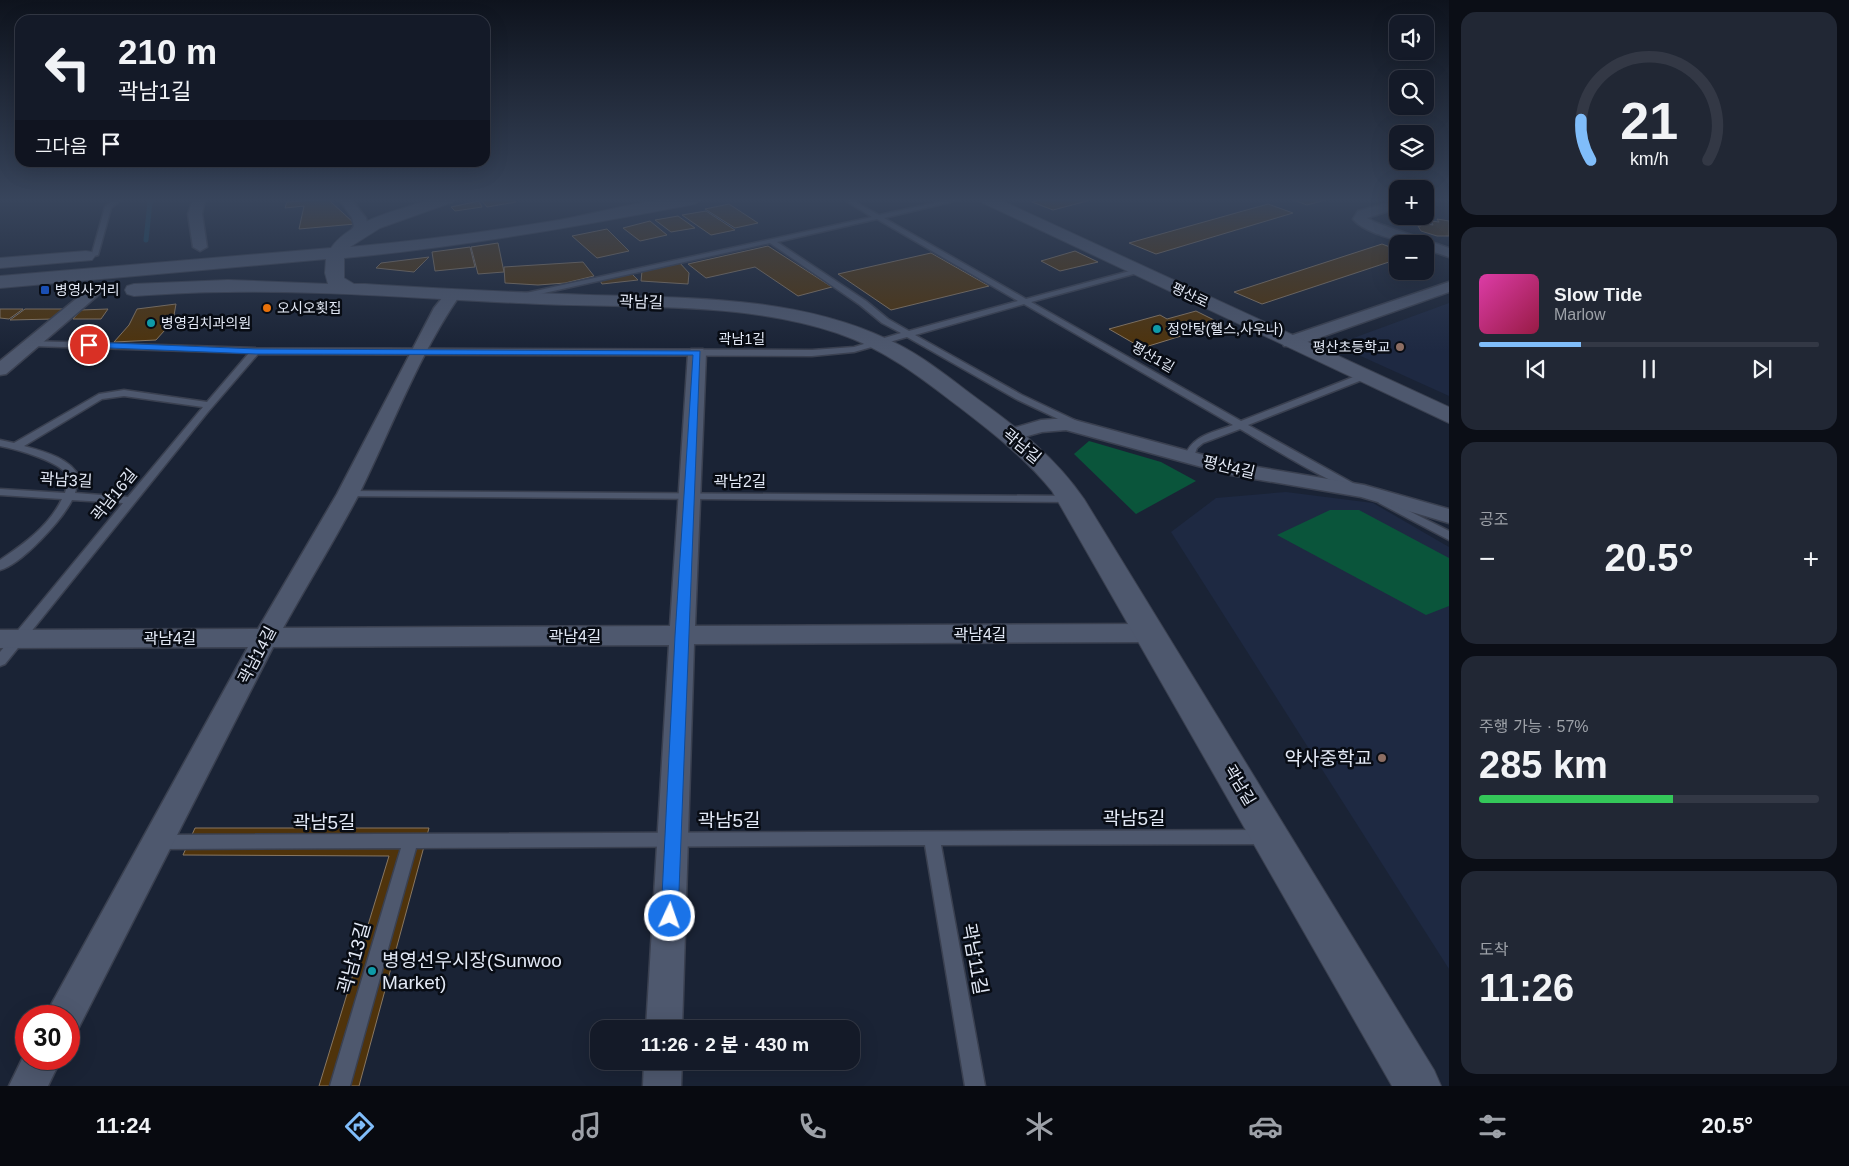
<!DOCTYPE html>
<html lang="ko">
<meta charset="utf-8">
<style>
:root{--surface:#141a28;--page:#212734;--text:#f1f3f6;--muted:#9da1a8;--line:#333845;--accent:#80bdfa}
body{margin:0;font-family:Arial,"Noto Sans KR",sans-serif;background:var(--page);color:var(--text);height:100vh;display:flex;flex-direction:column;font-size:19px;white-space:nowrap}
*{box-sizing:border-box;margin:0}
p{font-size:16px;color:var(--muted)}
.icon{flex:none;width:28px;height:28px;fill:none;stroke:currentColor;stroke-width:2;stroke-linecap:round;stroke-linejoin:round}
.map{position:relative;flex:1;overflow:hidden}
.details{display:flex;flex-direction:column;gap:12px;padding:12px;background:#0b0e16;width:400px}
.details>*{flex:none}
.banner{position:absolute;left:15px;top:15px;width:475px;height:152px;border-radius:15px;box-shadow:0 5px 20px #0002,0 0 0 1px var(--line);background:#141a28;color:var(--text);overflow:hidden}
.controls{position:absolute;left:1389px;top:15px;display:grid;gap:10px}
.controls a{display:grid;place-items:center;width:45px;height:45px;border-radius:10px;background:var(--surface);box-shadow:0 5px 20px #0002,0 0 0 1px var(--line);font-size:25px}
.speed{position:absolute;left:15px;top:1005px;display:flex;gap:10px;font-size:25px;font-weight:700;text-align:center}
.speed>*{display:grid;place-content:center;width:65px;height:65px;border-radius:50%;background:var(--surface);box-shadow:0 5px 20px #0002,0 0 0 1px var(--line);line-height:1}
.speed .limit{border:8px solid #d22;background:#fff;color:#111}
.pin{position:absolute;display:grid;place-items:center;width:42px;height:42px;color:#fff;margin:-21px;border:2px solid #fff;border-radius:50%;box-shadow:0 1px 5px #0007}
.me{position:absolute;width:55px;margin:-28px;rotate:3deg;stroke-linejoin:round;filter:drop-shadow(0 0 4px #0008)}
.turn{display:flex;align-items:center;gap:18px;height:105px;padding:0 20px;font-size:22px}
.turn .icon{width:65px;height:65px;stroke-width:2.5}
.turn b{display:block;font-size:35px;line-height:42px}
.then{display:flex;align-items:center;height:48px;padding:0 20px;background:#0003;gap:10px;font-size:19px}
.big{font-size:38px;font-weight:700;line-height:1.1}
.details .tile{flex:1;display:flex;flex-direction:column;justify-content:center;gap:8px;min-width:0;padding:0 18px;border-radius:15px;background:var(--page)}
.details .dial{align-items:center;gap:0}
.dial svg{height:130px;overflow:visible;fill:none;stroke:var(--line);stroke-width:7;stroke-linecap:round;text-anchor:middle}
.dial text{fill:var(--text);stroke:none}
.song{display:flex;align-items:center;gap:15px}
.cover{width:60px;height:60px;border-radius:8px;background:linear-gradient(135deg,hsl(320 70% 55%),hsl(340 70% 35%))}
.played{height:5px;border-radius:2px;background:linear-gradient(90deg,var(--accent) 30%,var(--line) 30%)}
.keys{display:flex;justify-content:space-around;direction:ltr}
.heat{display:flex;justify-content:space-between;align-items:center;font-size:28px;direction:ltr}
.charge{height:8px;border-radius:4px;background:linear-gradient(90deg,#34c759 57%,var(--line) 0)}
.trip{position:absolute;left:590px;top:1020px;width:270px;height:50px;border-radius:15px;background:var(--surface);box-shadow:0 5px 20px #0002,0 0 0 1px var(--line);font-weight:700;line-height:50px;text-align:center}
.tab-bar{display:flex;height:80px;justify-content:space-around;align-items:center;background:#080a10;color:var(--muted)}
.tab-bar .icon{width:35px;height:35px}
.tab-bar .selected{color:var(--accent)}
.tab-bar b{font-size:22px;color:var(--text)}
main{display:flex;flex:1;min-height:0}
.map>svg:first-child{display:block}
</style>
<main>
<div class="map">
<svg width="1449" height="1086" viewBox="0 0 1449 1086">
<rect width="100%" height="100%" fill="#1a2335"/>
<g fill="#1e2942">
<path d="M1449,303V396L1354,353L1348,340Z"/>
<path d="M1286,492L1373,503L1449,547V969L1171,532L1216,498Z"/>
</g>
<g fill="#0a553b">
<path d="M1089,441L1161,462L1196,481L1136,514L1074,454Z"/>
<path d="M1330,510H1359L1449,558V606L1426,615L1277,535Z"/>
</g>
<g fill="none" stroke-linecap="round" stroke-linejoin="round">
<path stroke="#12445d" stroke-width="5" d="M146,240L150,202L153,199"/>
</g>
<g fill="#4f330b" stroke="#887762">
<path d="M331,199V202L355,224L299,229L304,206L285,208L287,202Z"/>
<path d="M513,199L516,202L487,207L481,200Z"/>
<path d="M1045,199H1095L1053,210L1032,202Z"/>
<path d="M1291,199H1329L1307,205Z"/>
<path d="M479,201L482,207L455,211L451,207Z"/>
<path d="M729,204L758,223L735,228L705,209Z"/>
<path d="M1268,204L1293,213L1156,254L1129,243Z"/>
<path d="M706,211L735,230L711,235L682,215Z"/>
<path d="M678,216L695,228L671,232L655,220Z"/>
<path d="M1437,219L1449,221V236H1437L1421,231L1418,226H1421L1419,223L1433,225L1431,221L1439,222Z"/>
<path d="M650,221L667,235L640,241L623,228Z"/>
<path d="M607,229L629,251L597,258L572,236Z"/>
<path d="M498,243L504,272L478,274L471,247Z"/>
<path d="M1382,244L1398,250V259L1262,304L1234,292Z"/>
<path d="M768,246L832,287L798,296L755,267L706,278L688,264Z"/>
<path d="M470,247L475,267L435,271L432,252Z"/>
<path d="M1075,251L1098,262L1060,271L1041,261Z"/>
<path d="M931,253L989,286L891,310L838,274Z"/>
<path d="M429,257L414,272L376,268L381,263Z"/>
<path d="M583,262L594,276L565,283L538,285L505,283L504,267Z"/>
<path d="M679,262L689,273L688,284L641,281L642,271Z"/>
<path d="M631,273L638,280L602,284L599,279Z"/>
<path d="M176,304L173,321L156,340L114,342L129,325L137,309Z"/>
<path d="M0,309H23L9,319L0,318Z"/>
<path d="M25,309H66L54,319L10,320Z"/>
<path d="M108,309L101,319H73L81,310Z"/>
<path d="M1196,311L1218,322L1200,327L1204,329L1142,348L1109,329L1160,315L1167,319Z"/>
<path d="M195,828H429L359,1086H319L389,856L183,855Z"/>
</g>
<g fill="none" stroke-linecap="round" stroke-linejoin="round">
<defs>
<g id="service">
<path d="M115,199H122L111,208L98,255L91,257L105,207Z"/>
<path d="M843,199H850L879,215L953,199H963L884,218L1026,299L1141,268V272L1031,302L1241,421L1361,374H1367V378L1248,425L1360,487L1359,489C1343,493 1258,439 1240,429L1203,443L1197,448L1193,459H1185L1184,457C1193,435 1212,433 1233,425L1024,304L915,335L1022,395L1079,422V426H1073L1016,399L907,337L854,352L812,356L258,354L207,413L5,664L0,666V652L123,503L72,500C62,520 22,564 0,570V560C24,544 49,526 62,499L0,495V489L65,493L69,479C66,462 15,449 0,446V440L14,443L99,394L124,390L207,402L249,353L33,346L29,343L30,341L256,348L812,350L854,347L901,333L882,323L860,305L770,243L517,299L513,297L517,295L872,217ZM877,219L1018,301L909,331L888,319L866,301L777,242ZM124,396L203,407L128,497L75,493L79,477C71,458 42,451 24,446L102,399Z"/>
<path d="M348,491L1071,496L1076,499L1071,502L344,496L343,494L344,492Z"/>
<path d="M1383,498L1449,531V540L1379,503L1378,501L1379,499Z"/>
<path d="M1264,830L1269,832L1272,837L1269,842L1264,844L941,845L985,1086H965L925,845L416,848L350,1086H330L401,848L160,849L155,847L152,842L155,837L160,835Z"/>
</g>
<g id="minor">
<path d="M193,199H205L202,214L207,247L200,251L193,247L188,214Z"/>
<path d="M339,199H351L366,218L368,226L360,238H350L348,235L354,226L352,218Z"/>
<path d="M1398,200V208L1367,218L1377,223L1449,248V257L1425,249V244C1407,244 1365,234 1353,219L1358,211Z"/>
<path d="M1449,282V292L1296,346H1284L1282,342L1284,338Z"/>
<path d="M92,288L100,293L97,296L6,374L0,375V361L87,290Z"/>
<path d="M452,290L460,295C420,352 391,429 360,492C336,538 308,583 283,628L670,626L688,353L691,349H703L706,353L695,626L1150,624L1159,627L1163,633L1159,639L1150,642L694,644L682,1029H646L669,645L273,647L78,1029L69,1032V1016H47L52,1003L248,647L0,648V630L258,629L337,494L434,308L447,292Z"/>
<path d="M1067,418L1233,463L1364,485L1449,509V523L1361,497L1231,475L1066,430L1042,432L1010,441L1003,439L1000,435L1003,431L1041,420Z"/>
<path d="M26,1051V1059H61L48,1086H9Z"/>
<path d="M644,1061H682L681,1086H643Z"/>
</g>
<path id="tertiary" d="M978,199H998L1449,407V423L981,202Z"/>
<g id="secondary">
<path d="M433,199H456L453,202L380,228L350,247C418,241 486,232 553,221C602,213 653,195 703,199L695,204C579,226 462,247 344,258V278L354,284H365C440,289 514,292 589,295C688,298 795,296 887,339C921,354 949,378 979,400C1018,428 1056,458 1084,499L1434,1070L1441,1086H1392L1052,491C1025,458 992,432 958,406C919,376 884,349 837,333C746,302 636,308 540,304C436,300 331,290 227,292C196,292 165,294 134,296L127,294L125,290L127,286L134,284L228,280L328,284L325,273L326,259L0,288V276L331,248C350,220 402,209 433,199Z"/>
<path d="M86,251L92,252L95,256L92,260L0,268V258Z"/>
</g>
</defs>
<use href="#service" stroke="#3a4050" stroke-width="3"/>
<use href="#minor" stroke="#3a4050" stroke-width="3"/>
<use href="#tertiary" stroke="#3a4050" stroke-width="2"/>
<use href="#secondary" stroke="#3a4050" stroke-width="2"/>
<use href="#service" fill="#4e586e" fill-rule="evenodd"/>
<use href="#minor" fill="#4e586e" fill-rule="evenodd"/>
<use href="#tertiary" fill="#4e586e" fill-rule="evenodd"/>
<use href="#secondary" fill="#4e586e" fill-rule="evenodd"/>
</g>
<linearGradient id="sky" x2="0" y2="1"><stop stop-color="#0e131d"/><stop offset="0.57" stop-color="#38455c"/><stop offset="1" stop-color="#38455c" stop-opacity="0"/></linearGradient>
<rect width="1449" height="351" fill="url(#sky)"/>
<path fill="#1a73e8" stroke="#114b97" d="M89,342L256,349L700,351L678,916L676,922L670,924L664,922L661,916L675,636L693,355L256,354L86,347V343Z"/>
<rect fill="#1a4fb4" stroke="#080c14" stroke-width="2" x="40" y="285" width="10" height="10" rx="2.5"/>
<circle fill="#e8710a" stroke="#080c14" stroke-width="2" cx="267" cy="308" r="5"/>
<g fill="#0f9aa8" stroke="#080c14" stroke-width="2">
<circle cx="151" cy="323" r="5"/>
<circle cx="1157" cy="329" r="5"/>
<circle cx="372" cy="971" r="5"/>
</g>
<g fill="#8d6e63" stroke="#080c14" stroke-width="2">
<circle cx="1400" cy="347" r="5"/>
<circle cx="1382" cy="758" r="5"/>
</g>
<g text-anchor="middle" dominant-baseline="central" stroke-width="5" stroke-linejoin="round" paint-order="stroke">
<g font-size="14" fill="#e2e8f5" stroke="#080c14" text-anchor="start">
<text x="55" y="290">병영사거리</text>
<text x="277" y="308">오시오횟집</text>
<text x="161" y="323">병영김치과의원</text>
<text x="1167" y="329">정안탕(헬스,사우나)</text>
<text x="1390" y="347" text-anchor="end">평산초등학교</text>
</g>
<g font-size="14" fill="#e2e8f5" stroke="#080c14">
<text transform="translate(1190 295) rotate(25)">평산로</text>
<text x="742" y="339">곽남1길</text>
<text transform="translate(1153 357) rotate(30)">평산1길</text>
</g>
<g font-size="16" fill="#e2e8f5" stroke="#080c14">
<text transform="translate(641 302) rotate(2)">곽남길</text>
<text transform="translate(1022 446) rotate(40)">곽남길</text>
<text transform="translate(1229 467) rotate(13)">평산4길</text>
<text transform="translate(66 480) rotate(3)">곽남3길</text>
<text x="740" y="481">곽남2길</text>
<text transform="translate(114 495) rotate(-51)">곽남16길</text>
<text x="980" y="634">곽남4길</text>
<text x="575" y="636">곽남4길</text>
<text x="170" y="638">곽남4길</text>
<text transform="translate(257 655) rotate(-62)">곽남14길</text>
<text transform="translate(1240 785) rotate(59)">곽남길</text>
</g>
<g font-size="19" fill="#e2e8f5" stroke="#080c14" text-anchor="end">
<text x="1372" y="758">약사중학교</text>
<text x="382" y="960" text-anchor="start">병영선우시장(Sunwoo<tspan x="382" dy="22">Market)</tspan></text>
</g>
<g font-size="19" fill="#e2e8f5" stroke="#080c14">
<text x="1134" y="818">곽남5길</text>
<text x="729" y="820">곽남5길</text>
<text x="324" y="822">곽남5길</text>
<text transform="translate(354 958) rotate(-74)">곽남13길</text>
<text transform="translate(975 959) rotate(80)">곽남11길</text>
</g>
</g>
</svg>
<div class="controls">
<a><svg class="icon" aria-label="sound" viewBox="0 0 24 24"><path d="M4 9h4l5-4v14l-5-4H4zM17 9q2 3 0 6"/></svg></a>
<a><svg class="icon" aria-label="search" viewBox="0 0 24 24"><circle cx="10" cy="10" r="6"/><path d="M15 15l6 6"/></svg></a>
<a><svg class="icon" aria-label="layers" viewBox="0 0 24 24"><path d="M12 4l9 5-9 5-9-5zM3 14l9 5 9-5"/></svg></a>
<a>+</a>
<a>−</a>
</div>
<div class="speed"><div class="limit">30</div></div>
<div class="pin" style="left:89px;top:345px;background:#d93025"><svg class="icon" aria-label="arrive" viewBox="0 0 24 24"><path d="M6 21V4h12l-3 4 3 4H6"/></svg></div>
<svg class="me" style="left:670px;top:916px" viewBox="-20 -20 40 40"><circle r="17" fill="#1a73e8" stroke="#fff" stroke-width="3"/><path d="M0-11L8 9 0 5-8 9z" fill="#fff"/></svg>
<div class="trip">11:26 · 2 분 · 430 m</div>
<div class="banner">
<div class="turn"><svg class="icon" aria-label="left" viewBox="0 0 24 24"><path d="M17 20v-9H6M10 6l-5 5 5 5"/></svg><div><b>210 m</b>곽남1길</div></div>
<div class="then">그다음<svg class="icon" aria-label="arrive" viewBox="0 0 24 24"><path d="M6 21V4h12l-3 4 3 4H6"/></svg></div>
</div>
</div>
<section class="details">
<div class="tile dial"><svg viewBox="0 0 100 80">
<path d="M14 69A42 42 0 1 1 86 69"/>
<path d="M14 69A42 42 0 0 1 8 44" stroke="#80bdfa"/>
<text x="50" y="56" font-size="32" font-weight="700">21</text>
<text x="50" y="72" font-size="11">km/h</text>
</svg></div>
<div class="tile">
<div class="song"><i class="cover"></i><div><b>Slow Tide</b><p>Marlow</p></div></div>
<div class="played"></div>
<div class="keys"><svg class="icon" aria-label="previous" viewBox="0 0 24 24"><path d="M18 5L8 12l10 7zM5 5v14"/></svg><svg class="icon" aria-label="pause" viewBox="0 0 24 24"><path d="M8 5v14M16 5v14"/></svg><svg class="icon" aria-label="next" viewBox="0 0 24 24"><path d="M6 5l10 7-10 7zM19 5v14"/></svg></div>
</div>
<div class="tile"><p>공조</p>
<div class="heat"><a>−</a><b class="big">20.5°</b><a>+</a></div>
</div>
<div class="tile"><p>주행 가능 · 57%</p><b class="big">285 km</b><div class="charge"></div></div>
<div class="tile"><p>도착</p><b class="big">11:26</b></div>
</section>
</main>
<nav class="tab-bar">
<b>11:24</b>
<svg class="icon selected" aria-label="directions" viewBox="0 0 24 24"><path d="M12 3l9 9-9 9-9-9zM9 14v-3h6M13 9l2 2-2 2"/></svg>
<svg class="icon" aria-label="music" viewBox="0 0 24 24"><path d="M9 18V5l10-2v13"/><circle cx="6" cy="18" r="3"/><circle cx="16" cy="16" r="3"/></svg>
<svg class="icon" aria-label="phone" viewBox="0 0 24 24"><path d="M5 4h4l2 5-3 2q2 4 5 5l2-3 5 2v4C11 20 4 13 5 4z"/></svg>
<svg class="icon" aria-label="climate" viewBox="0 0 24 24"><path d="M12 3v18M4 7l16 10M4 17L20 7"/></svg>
<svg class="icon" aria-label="car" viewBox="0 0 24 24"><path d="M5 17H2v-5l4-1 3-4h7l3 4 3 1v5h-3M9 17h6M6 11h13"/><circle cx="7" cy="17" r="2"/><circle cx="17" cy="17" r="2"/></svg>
<svg class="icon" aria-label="filters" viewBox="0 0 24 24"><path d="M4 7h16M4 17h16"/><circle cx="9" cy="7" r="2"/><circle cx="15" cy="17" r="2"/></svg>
<b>20.5°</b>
</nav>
